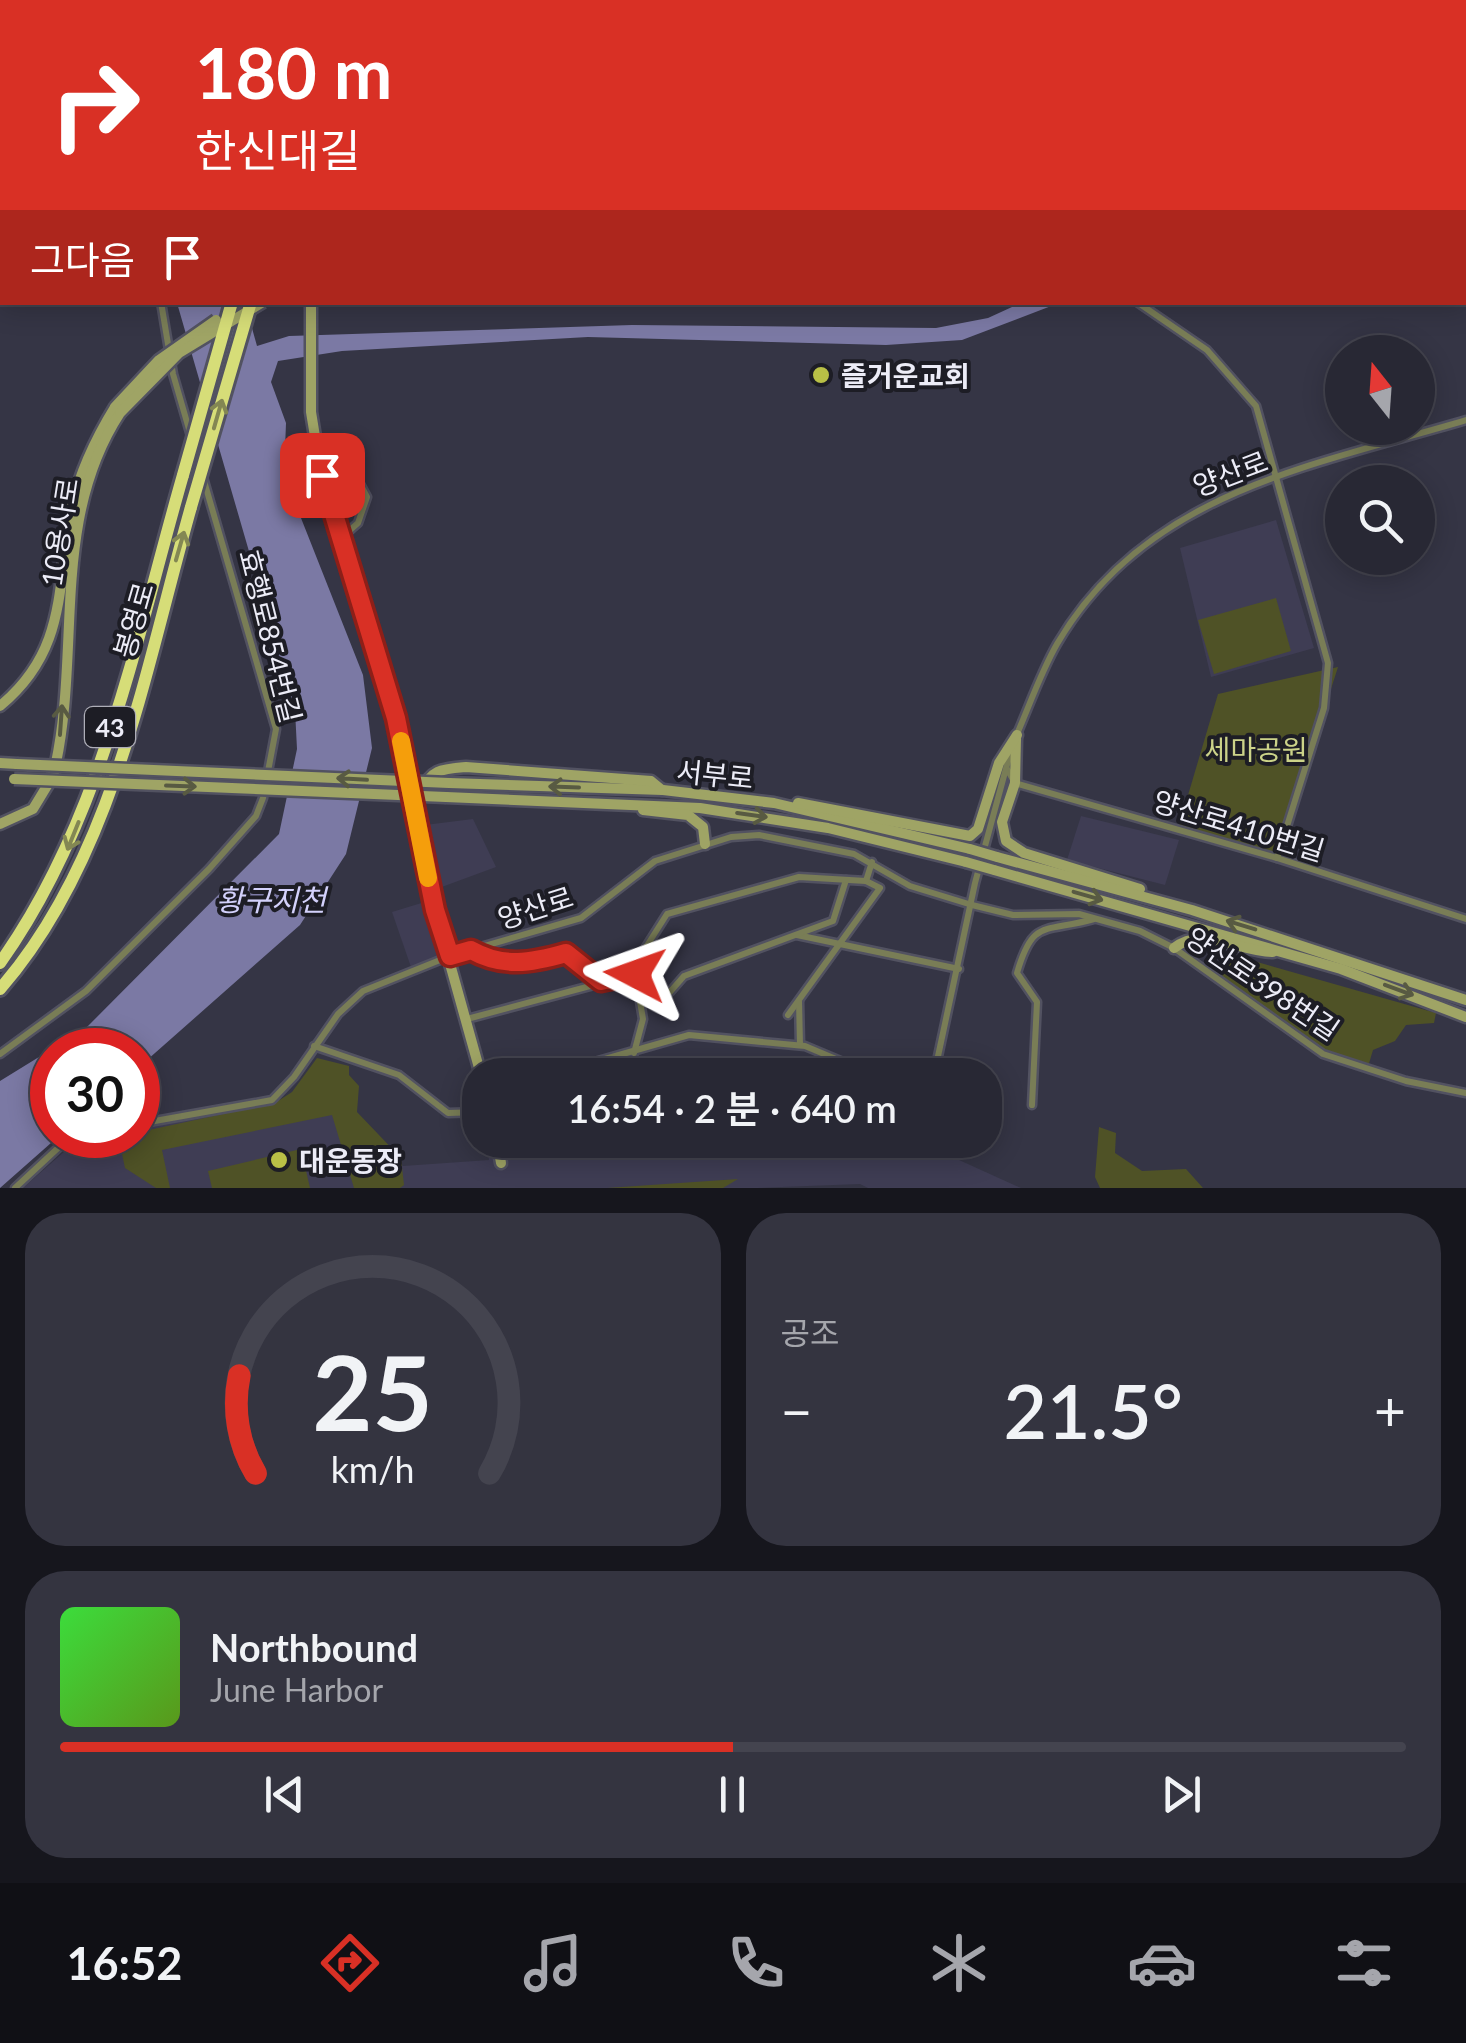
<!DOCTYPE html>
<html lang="ko">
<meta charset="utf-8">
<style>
:root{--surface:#282834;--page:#343440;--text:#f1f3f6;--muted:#a5a6ac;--line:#44444f;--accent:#d93025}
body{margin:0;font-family:Lato,"Noto Sans KR",sans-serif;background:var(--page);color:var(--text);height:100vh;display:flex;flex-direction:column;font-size:38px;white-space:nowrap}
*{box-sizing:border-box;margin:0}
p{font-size:32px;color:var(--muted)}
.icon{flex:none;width:55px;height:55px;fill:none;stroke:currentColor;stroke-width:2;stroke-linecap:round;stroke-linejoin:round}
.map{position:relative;height:1188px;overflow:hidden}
.details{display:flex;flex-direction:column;gap:25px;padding:25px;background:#16161d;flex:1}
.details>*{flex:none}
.guide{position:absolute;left:0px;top:0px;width:1468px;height:305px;box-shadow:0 5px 25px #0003,0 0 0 2px var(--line);background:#d93025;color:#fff;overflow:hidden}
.needle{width:65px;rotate:343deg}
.buttons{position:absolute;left:1325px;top:335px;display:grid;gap:20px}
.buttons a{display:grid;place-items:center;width:110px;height:110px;border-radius:50%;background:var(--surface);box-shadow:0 5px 25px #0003,0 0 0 2px var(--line);font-size:50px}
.speed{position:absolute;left:30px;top:1028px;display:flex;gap:20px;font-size:50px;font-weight:700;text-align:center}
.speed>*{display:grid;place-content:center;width:130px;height:130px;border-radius:50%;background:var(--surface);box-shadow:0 5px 25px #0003,0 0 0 2px var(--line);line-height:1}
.speed .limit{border:15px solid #d22;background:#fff;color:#111}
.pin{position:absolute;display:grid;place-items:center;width:85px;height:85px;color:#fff;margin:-42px;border-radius:20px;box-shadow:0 5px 15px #0006}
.me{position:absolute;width:110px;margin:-55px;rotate:274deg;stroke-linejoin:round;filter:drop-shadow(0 0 8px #0008)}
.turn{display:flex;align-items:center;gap:35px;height:210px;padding:0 30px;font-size:45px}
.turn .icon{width:130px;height:130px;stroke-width:2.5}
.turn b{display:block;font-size:70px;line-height:85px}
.then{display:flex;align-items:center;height:95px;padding:0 30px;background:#0003;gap:20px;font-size:38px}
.big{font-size:75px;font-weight:600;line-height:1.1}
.details .card{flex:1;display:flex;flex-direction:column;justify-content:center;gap:15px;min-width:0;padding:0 35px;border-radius:40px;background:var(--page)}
.details .dial{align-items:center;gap:0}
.dial svg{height:260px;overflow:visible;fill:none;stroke:var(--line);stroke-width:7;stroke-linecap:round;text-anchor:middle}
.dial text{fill:var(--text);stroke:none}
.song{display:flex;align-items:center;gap:30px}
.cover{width:120px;height:120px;border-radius:15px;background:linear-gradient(135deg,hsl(120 70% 55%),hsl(90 70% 35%))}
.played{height:10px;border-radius:5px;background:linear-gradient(90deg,var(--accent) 50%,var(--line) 50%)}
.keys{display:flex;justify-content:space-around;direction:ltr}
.heat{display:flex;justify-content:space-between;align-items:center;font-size:55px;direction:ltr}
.details .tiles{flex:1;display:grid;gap:25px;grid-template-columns:1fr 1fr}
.card:last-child{grid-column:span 2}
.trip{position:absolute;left:462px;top:1058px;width:540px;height:100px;border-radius:40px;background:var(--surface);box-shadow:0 5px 25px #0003,0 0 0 2px var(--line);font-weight:600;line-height:100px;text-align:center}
.tabs{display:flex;height:160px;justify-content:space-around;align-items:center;background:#101015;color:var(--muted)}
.tabs .icon{width:70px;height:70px}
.tabs .current{color:var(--accent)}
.tabs b{font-size:45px;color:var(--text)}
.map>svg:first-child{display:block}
</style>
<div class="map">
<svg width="1466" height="1188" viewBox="0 0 1466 1188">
<rect width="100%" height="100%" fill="#353545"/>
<g fill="#3f3d54">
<path d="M1276,520L1314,648L1211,677L1180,548Z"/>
<path d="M1081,816L1179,840L1165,885L1067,860Z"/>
<path d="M473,819L496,867L439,888L425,825Z"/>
<path d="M428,901L445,957L412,970L392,912Z"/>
<path d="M321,1096L403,1166L489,1160L486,1142L508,1140H915L1021,1188H868L860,1184L757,1188H23L82,1136L138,1135V1127Z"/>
</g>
<g fill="#4f5226">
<path d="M1276,598L1291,651L1214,674L1198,620Z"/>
<path d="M1338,667L1277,858L1178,829L1218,694Z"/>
<path d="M1218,951L1436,1013L1434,1023L1406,1025L1395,1041L1373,1050L1367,1070L1323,1054L1224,984Z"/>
<path d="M317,1058L349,1066V1075L359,1086L357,1112L401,1158L404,1185L400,1188H354L332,1115L162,1150L170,1188H156L125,1168L122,1154L113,1142L116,1137L275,1103L292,1092Z"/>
<path d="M1099,1127L1116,1133L1115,1153L1142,1171L1186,1169L1203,1188H1100L1095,1177Z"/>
<path d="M301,1149L310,1188H212L208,1171Z"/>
<path d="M738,1179L723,1188H607Z"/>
</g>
<path fill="#7b79a4" d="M177,303H245L257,346L289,336L632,325L936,328L988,318L1021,303H1059L962,340L886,345L588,337L342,351L278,361L271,382L286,423L284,475L363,675L372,748L346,854L300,925L138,1068V1050H52V1135H60L0,1188V1081L86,1028L279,834L297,749L295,710Z"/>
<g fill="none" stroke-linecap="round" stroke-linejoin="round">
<path stroke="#505060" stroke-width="10" stroke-dasharray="10 5" stroke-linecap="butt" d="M1463,0L1466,2"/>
<defs>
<g id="street">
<path d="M1377,2L1379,0"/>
<path d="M1465,108L1466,109"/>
<path d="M1137,302L1207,350L1256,406L1328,663L1324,708L1277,858"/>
<path d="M320,467L352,469L367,497L358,523L341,538"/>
<path d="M1017,734C1030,704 1041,672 1057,644C1146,492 1312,466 1466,420"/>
<path d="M1007,769L1015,783L1277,858L1466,919"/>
<path d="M797,935L959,969"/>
<path d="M472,951C504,968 532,962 566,953L601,981"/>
<path d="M638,988L670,992L684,976L833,921L846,880"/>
<path d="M799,1001L800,1045"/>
<path d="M788,1015L880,888L866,881"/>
<path d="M467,1019L635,974"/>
<path d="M314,1046L399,1075L448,1113L480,1112"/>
<path d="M634,1053L643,1019L634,966L667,914L799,877L866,881L872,862"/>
<path d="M0,1054L86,991L209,869L256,816L263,798L276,729L173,374L161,302"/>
<path d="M549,1075L689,1035L805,1046L874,1075"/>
<path d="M934,1075L975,883L1011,750"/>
<path d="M1032,1105L1037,1002L1017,973C1033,918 1044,933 1094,919"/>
<path d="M138,1124L272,1100L294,1077L338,1014L363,991L450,956L581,918L655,861L731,837L759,835L854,854L910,886L972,905L1013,915L1079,914L1140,931L1174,948L1323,1054L1406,1081L1466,1093"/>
<path d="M939,1140V1141"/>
<path d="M15,1188L72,1135"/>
</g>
<g id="secondary">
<path d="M841,0L843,2"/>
<path d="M860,0L862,2"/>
<path d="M269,2V0"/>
<path d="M1292,2L1295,0"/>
<path d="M1317,2L1320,0"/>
<path d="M311,302V412L320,467L395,718L435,910L481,1075"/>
<path d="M0,706C69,649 56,585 72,507C80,471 96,438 115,407"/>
<path d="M1016,739L1015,783L1002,822L1006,841L1024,853L1140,889"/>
<path d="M0,763L17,764"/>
<path d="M449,783L663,790L774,803L970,849"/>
<path d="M412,794L422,792C430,769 443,769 466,767L651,781L662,790"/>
<path d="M446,797L700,808L828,828L966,862"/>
<path d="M798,803L970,836L978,829L999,763L1017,735"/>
<path d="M643,810L688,815L703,827L705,844"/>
<path d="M0,824L33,809L53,776C83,655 48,523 120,413"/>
<path d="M997,857L1192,910L1466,1000"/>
<path d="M994,870L1341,969L1466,1017"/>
<path d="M1174,948C1203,925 1240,952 1273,952"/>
<path d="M497,1140L501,1163"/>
</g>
<g id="highway">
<path d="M323,2L324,0"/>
<path d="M340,2L341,0"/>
<path d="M0,963C102,820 135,642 183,475"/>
<path d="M0,989C114,858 145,669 191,507"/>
</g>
</defs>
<use href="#street" stroke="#525261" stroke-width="11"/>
<use href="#secondary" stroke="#525261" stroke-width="15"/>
<use href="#highway" stroke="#525261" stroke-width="18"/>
<use href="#street" stroke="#797d56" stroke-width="6"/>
<use href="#secondary" stroke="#9fa465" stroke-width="10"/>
<use href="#highway" stroke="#d6dd78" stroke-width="12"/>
<path stroke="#ababb8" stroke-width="2.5" stroke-dasharray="15 8" stroke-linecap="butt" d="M1454,0L1456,2"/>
<defs>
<g id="secondary-bridge">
<path d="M115,407L159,360L216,320"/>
<path d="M120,413L179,353L263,302"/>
<path d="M17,764L449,783"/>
<path d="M14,779L446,797"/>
<path d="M970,849L997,857"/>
<path d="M966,862L994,870"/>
</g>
<g id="highway-bridge">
<path d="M183,475L232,302"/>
<path d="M191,507L251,302"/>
</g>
</defs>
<use href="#secondary-bridge" stroke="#525261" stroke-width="15" stroke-linecap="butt"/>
<use href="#highway-bridge" stroke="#525261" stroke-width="18" stroke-linecap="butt"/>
<use href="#secondary-bridge" stroke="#9fa465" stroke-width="10"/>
<use href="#highway-bridge" stroke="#d6dd78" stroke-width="12"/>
</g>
<defs><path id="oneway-shaft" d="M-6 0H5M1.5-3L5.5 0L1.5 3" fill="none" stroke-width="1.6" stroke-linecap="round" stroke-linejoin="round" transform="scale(2.5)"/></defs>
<g stroke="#838753">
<use href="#oneway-shaft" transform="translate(218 414) rotate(-74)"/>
<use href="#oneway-shaft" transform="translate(180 546) rotate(-74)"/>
<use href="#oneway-shaft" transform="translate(73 836) rotate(112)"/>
</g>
<g stroke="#585a42">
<use href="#oneway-shaft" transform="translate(61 720) rotate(-86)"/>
<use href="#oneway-shaft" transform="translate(352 779) rotate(-177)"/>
<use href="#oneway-shaft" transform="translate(181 786) rotate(2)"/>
<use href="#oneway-shaft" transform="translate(564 787) rotate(-178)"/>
<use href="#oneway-shaft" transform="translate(752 815) rotate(8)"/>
<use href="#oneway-shaft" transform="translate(1088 896) rotate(16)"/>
<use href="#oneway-shaft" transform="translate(1241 925) rotate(-163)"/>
<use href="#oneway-shaft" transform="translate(1399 990) rotate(20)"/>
</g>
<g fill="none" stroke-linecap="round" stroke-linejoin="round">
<defs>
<path id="route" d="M322,475L396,718L435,910L450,956L471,950C503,968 531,963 566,953L601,981L635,974"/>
</defs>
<use href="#route" stroke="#8d1f18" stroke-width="25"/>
<use href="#route" stroke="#d93025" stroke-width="18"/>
<path stroke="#f59e0b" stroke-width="18" d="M401,741L428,878"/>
</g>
<g fill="#b9c046" stroke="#1d1d25" stroke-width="4">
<circle cx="821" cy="375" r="10"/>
<circle cx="279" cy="1160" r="10"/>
</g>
<g text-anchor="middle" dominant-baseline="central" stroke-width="8" stroke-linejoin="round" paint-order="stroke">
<rect fill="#1d1d25" stroke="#aeaeb8" stroke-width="2.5" x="85" y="707" width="50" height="40" rx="8"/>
<g font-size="25" font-weight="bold" fill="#ececf7">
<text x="110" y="727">43</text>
</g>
<g font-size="28" font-weight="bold" fill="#ececf7" stroke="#1d1d25" text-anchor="start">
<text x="841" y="375">즐거운교회</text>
<text x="299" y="1160">대운동장</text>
</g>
<g font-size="28" fill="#ececf7" stroke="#1d1d25">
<text transform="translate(1230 473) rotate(-21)">양산로</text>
<text transform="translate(59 532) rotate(-81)">10용사로</text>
<text transform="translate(133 620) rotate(-74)">봉영로</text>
<text transform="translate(271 636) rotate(76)">효행로854번길</text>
<text transform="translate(715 774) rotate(6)">서부로</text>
<text transform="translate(1239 825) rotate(17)">양산로410번길</text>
<text transform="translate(535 907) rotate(-18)">양산로</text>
<text transform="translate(1263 983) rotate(34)">양산로398번길</text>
</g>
<g font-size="28" fill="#ccd389" stroke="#1d1d25">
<text x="1256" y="749">세마공원</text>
</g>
<g font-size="30" font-style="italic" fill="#d3d1fb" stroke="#1d1d25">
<text x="271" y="899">황구지천</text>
</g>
</g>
</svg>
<div class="buttons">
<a><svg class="needle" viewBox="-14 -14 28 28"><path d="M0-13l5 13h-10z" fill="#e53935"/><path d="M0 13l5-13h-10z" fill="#a5a6ac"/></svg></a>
<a><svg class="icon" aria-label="search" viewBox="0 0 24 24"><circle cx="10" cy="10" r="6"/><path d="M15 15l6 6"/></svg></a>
</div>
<div class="speed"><div class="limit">30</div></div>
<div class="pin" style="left:322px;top:475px;background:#d93025"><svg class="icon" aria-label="arrive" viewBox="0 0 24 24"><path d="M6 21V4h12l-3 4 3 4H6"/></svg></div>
<svg class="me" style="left:635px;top:974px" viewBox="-20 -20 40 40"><path d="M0-17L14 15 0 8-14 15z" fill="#d93025" stroke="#fff" stroke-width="4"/></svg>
<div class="trip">16:54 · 2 분 · 640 m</div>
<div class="guide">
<div class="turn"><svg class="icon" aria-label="right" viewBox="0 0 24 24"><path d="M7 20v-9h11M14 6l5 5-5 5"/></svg><div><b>180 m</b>한신대길</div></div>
<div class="then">그다음<svg class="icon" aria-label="arrive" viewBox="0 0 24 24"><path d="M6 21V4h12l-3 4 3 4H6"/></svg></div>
</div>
</div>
<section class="details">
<div class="tiles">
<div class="card dial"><svg viewBox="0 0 100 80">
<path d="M14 69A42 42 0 1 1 86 69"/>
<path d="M14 69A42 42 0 0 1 9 39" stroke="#d93025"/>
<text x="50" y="56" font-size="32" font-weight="700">25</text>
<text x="50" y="72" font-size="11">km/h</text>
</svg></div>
<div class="card"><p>공조</p>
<div class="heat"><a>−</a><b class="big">21.5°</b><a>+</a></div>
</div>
<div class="card">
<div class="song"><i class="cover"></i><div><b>Northbound</b><p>June Harbor</p></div></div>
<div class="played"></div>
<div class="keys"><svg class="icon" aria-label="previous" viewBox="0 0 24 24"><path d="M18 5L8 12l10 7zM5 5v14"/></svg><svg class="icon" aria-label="pause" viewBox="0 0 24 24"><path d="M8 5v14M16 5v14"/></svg><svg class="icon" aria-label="next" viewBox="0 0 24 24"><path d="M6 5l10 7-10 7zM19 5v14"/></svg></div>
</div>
</div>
</section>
<nav class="tabs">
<b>16:52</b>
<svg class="icon current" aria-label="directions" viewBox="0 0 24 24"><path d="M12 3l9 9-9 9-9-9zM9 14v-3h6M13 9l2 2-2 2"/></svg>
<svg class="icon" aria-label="music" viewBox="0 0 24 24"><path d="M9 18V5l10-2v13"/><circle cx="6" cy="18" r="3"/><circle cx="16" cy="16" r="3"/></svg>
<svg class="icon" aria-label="phone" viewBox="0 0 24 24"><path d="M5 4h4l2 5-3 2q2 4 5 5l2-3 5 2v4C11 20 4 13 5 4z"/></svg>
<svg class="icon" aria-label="climate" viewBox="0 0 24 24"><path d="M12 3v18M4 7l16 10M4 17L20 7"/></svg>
<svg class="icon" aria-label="car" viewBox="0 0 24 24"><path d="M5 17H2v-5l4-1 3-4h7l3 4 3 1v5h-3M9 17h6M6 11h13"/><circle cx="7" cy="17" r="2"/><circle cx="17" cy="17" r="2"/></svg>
<svg class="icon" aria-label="filters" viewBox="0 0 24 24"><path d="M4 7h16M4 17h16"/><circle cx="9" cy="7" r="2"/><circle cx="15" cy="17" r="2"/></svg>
</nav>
